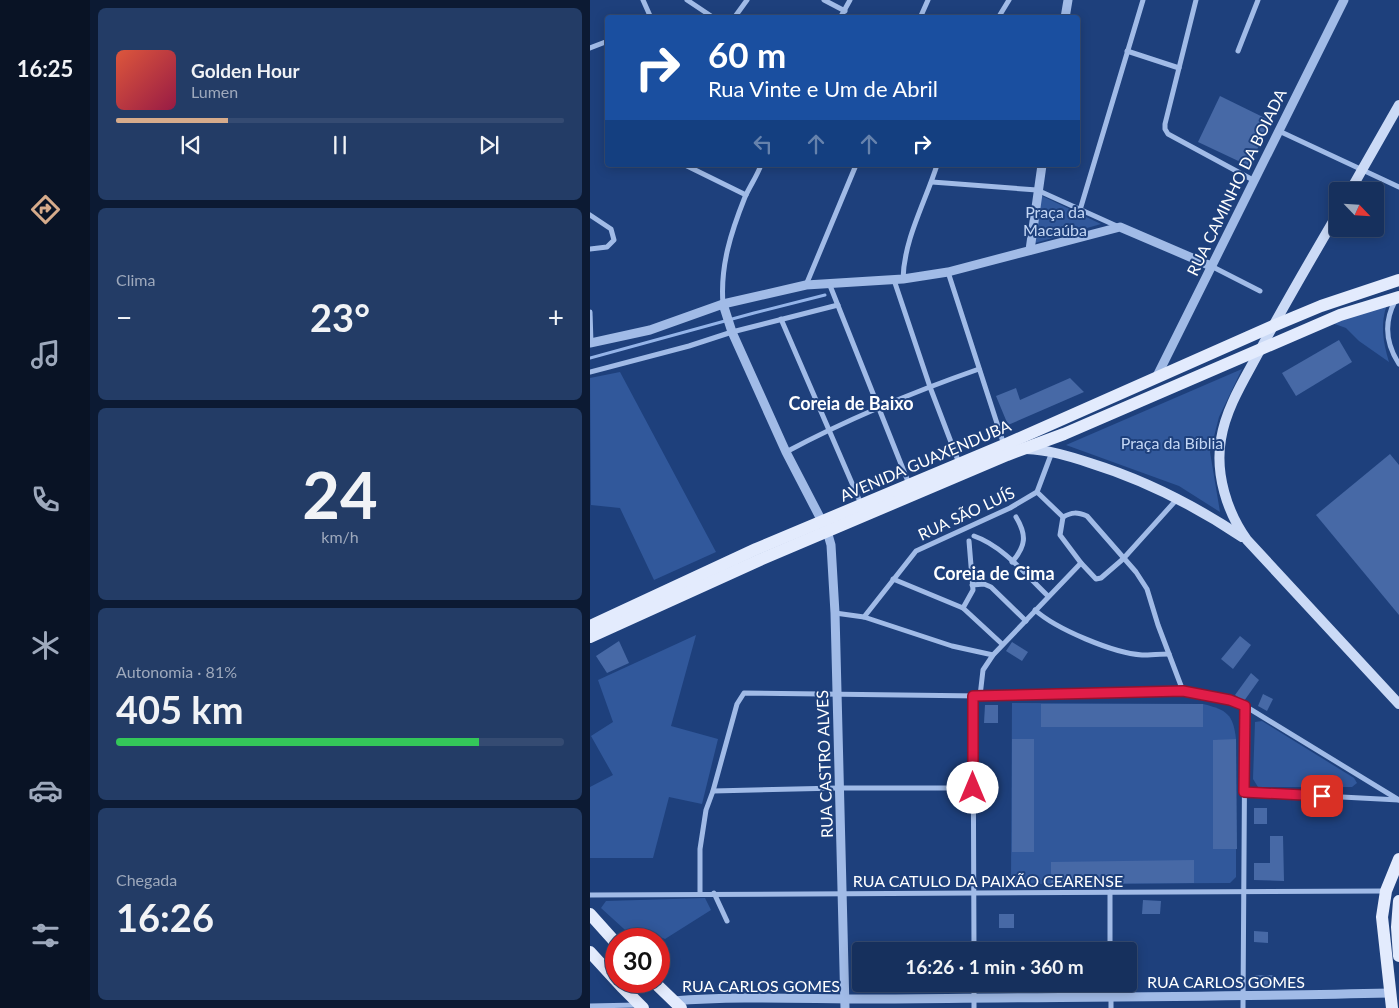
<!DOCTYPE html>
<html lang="pt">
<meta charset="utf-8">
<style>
:root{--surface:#16305d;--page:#233c66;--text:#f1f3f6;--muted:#9ea9bc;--line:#354b72;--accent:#d6ab8b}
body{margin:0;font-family:Lato,sans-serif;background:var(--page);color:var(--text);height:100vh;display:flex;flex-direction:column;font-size:19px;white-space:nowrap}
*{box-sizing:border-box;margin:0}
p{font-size:16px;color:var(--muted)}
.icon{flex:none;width:28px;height:28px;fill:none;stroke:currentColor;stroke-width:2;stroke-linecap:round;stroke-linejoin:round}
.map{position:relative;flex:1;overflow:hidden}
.panel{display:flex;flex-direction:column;gap:8px;padding:8px;background:#0c1a33;width:500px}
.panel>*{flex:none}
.top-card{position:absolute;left:15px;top:15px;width:475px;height:152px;border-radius:5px;box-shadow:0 2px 12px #0003,0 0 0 1px var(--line);background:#1a4fa0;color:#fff;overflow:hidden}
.needle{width:32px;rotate:115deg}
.buttons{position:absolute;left:739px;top:182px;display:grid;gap:10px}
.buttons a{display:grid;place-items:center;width:55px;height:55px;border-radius:5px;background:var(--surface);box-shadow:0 2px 12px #0003,0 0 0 1px var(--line);font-size:25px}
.speed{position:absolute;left:15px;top:928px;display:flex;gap:10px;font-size:25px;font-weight:700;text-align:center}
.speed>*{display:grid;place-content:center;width:65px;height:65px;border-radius:50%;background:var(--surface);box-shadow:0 2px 12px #0003,0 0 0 1px var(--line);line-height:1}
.speed .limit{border:8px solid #d22;background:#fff;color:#111}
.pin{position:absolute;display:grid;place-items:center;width:42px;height:42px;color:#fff;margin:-21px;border-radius:10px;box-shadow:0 2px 8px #0006}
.me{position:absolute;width:55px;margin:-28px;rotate:0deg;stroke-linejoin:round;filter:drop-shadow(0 0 4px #0008)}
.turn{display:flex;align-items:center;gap:18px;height:105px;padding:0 20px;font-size:22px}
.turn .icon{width:65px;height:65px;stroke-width:2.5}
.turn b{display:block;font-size:35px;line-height:42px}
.lanes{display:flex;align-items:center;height:48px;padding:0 20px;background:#0003;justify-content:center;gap:25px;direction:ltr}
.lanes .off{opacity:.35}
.big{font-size:38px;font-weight:700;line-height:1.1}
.panel .tile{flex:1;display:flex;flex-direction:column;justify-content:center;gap:8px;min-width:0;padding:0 18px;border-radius:8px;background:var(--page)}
.panel .dial{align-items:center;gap:0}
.dial b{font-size:65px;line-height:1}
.song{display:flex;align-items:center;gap:15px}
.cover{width:60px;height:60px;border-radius:8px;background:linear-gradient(135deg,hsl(10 70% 55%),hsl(340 70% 35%))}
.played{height:5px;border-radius:2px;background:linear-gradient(90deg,var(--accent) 25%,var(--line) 25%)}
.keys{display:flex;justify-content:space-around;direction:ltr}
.heat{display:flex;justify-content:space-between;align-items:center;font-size:28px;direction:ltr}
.charge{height:8px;border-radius:4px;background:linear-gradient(90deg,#34c759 81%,var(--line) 0)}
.trip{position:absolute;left:262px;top:942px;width:285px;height:50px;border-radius:5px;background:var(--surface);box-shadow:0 2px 12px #0003,0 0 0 1px var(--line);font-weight:700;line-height:50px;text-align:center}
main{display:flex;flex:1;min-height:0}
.dock{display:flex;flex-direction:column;width:90px;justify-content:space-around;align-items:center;background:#091325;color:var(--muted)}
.dock .icon{width:35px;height:35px}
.dock .selected{color:var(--accent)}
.dock b{font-size:22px;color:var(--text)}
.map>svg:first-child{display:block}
</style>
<main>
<nav class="dock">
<b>16:25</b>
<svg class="icon selected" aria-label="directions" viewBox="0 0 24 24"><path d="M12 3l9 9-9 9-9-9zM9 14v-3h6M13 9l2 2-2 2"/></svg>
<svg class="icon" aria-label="music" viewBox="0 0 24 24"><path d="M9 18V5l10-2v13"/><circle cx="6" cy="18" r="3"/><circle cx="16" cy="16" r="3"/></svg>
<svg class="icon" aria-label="phone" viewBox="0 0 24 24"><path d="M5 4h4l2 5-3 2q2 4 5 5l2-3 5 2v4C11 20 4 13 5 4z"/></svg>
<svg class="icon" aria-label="climate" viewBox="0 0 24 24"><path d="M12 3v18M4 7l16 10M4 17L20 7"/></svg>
<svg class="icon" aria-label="car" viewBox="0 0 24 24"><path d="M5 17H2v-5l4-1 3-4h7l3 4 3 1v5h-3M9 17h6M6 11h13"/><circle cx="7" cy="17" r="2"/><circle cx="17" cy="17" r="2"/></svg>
<svg class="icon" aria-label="filters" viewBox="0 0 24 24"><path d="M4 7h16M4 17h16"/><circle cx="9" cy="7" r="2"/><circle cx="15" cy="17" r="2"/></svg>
</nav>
<section class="panel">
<div class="tile">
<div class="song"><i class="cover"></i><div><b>Golden Hour</b><p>Lumen</p></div></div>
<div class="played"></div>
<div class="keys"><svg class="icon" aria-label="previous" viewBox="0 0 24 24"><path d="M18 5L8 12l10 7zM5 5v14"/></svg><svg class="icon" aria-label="pause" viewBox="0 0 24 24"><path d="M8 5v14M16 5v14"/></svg><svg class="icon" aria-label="next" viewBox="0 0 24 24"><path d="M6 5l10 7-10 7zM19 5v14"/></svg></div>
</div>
<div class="tile"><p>Clima</p>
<div class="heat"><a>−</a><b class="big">23°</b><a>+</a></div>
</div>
<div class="tile dial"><b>24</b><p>km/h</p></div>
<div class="tile"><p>Autonomia · 81%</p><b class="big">405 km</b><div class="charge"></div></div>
<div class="tile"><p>Chegada</p><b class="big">16:26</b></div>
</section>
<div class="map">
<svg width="809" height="1008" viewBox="0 0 809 1008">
<rect width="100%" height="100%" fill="#1e407c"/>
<g fill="#31589b">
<path d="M450,195L511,224L445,243Z"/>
<path d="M797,304C790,324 793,342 799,362L769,341L756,328L742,323Z"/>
<path d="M652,369L629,417L620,452L630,512L589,486L476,445Z"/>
<path d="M30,372L126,552L64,580L30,508L1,505L0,378Z"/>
<path d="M106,635L81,726L128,739L112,804L79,797L63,858H0V787L23,775L1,736L23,722L8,680Z"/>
<path d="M422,703L613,704C637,710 643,714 646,739V877L640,883L461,884L421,883Z"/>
<path d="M672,721L764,778L767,783L762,787H668L663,779L665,722Z"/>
<path d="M115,898L121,910L75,939L66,935L60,939H45L11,908L16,901Z"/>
</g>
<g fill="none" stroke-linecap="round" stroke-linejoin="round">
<path stroke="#94b4e9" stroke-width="3" d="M0,358L164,313L235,295"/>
</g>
<g fill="#4769a6">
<path d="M630,96L681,121L659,166L608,142Z"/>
<path d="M749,340L762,362L706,396L692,373Z"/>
<path d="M480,378L494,392L418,425L406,396L426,388L430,400Z"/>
<path d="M800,454L809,465V615L726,515Z"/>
<path d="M650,636L661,645L643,669L631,659Z"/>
<path d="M29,641L39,663L17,673L6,656Z"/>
<path d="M422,642L438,652L432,661L416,651Z"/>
<path d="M661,673L669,680L654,701L645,695Z"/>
<path d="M673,694L683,699L677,711L668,706Z"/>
<rect x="451" y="704" width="162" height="23"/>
<path d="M395,705H408V723H394Z"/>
<rect x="422" y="739" width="22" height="113"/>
<path d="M646,739L647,849H623V740Z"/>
<rect x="664" y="808" width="13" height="16"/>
<path d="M680,836H693L694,881L664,880V863H680Z"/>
<path d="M604,860V883L461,884V862Z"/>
<path d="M553,900L571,901L570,914H552Z"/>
<rect x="409" y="914" width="15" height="14"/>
<path d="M664,931L678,932V943L664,942Z"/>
<path d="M664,975H683V986L664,987Z"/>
</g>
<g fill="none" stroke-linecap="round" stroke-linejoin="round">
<g stroke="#a1bbe7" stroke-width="5">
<path d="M53,0L61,18"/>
<path d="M97,0L124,18"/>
<path d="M234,0L255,11"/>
<path d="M606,0L575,124V129L578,134L663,180"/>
<path d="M144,18L157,0"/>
<path d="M250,18L260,0"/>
<path d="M330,18L338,0"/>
<path d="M408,18L419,0"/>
<path d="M0,48L18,41"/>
<path d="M537,51L589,68"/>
<path d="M648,51L668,0"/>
<path d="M689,131L809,187"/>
<path d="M95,165L156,195"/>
<path d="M342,182L447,190L529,227"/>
<path d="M490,210L553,0"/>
<path d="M0,215L21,229L24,240L17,247L0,249"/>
<path d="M621,266L670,291"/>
<path d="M358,272L414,445"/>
<path d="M313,279C314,239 335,203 347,165"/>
<path d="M304,280L340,387L369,463"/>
<path d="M239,283L319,484"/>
<path d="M216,285L266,165"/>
<path d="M805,301C794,322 796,344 809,364"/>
<path d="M133,304C130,266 141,232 155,197C160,186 167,176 171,165"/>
<path d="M0,312L1,343"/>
<path d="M191,319L271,504"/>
<path d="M0,372L99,346L142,332L248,305"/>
<path d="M196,452C258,419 323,392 389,369"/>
<path d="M447,492L473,517C482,512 487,512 497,516L546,572L557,589L568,625L593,691"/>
<path d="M473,517L470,535L491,563L506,579L511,578L533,559L588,498"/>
<path d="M384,536C413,546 436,575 458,596"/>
<path d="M422,562C436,546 437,535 426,517"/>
<path d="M303,579L373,608L412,644"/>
<path d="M382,585L394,584L401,587L436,621"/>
<path d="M373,608L383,590L379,541"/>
<path d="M445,610C466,629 523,653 552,655C561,655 570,654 579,654"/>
<path d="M245,613L274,617L326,551L420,508L447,492L462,452"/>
<path d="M274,617L362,646L403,655"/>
<path d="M383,696L384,951"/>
<path d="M390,696L393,670L403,655L491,563"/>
<path d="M123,791L249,788H383"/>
<path d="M654,792L809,800"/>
<path d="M520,892V951"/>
<path d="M110,893V849L116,810L123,791L147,704L154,693L390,696L593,691L639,700L655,706L809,800"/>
<path d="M124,893L137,921"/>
<path d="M0,895L796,891"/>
<path d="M384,984V1008"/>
<path d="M521,984V1008"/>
<path d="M0,1006L47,1005"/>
<path d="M653,1008L655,706"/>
</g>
<g stroke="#a1bbe7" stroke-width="9">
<path d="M475,18L478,0"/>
<path d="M440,250L452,165"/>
<path d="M133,304L142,332L196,452L237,531L241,545L245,613L255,1008"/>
<path d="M0,343L60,330L133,304L216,285L313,279L358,272L530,227L621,266"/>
<path d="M566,378L754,0"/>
<path d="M83,1001C157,995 231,1000 305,999C470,997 635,997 800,993"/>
</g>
<g stroke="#cbdaf6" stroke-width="10">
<path d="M760,191L809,105"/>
<path d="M748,213C721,259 694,305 669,352C654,380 636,408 631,439C625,474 637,512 657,540L809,704"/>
<path d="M436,449C459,450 479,456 500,463C555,480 604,505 652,537"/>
</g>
<g stroke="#e3ebfd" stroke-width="12">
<path d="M0,626L166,549L414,445L683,326L731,306L809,280"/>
<path d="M0,637L172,559L417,455L474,434L750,315L809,297"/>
<path d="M809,901L807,927L809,956"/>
<path d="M0,914L26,943"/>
<path d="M0,952L32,987L53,1008"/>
<path d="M63,981L91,1008"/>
<path d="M802,1008L792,917L796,891L809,859"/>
</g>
</g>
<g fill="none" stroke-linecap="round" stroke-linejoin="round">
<defs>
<path id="route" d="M383,788V696L593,691L640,700L655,706L654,792L732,796"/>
</defs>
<use href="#route" stroke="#92132f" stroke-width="12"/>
<use href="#route" stroke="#e11d48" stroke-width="9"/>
</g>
<g text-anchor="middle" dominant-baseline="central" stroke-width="4" stroke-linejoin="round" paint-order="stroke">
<g font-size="16" fill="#fff" stroke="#1e407c">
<text transform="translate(646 182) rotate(-64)">RUA CAMINHO DA BOIADA</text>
<text transform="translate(335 460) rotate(-23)">AVENIDA GUAXENDUBA</text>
<text transform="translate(376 513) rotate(-25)">RUA SÃO LUÍS</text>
<text transform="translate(234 764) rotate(-92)">RUA CASTRO ALVES</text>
<text x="398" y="880">RUA CATULO DA PAIXÃO CEARENSE</text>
<text x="636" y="981">RUA CARLOS GOMES</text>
<text x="171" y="985">RUA CARLOS GOMES</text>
</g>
<g font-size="16" fill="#c4d7f5" stroke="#1e407c">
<text x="465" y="211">Praça da<tspan x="465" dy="18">Macaúba</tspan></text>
<text x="582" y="442">Praça da Bíblia</text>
</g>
<g font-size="18" font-weight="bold" fill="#fff" stroke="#1e407c">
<text x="261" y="403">Coreia de Baixo</text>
<text x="404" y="573">Coreia de Cima</text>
</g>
</g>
</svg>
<div class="buttons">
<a><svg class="needle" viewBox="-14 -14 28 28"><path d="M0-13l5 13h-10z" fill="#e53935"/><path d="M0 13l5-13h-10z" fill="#9ea9bc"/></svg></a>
</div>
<div class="speed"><div class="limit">30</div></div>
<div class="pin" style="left:732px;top:796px;background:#d93025"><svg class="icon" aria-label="arrive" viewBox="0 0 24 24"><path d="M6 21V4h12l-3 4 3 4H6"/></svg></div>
<svg class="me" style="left:383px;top:788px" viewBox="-20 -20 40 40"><circle r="19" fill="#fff"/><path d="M0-13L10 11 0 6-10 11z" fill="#e11d48"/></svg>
<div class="trip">16:26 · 1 min · 360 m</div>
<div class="top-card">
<div class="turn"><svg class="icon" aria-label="right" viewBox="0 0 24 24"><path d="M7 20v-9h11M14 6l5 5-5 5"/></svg><div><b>60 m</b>Rua Vinte e Um de Abril</div></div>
<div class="lanes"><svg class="icon off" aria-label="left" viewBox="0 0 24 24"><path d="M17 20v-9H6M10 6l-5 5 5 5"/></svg><svg class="icon off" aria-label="ahead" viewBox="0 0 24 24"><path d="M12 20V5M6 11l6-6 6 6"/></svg><svg class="icon off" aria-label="ahead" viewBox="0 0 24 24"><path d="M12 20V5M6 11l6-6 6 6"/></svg><svg class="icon" aria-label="right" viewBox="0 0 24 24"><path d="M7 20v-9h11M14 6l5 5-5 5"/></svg></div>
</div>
</div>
</main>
